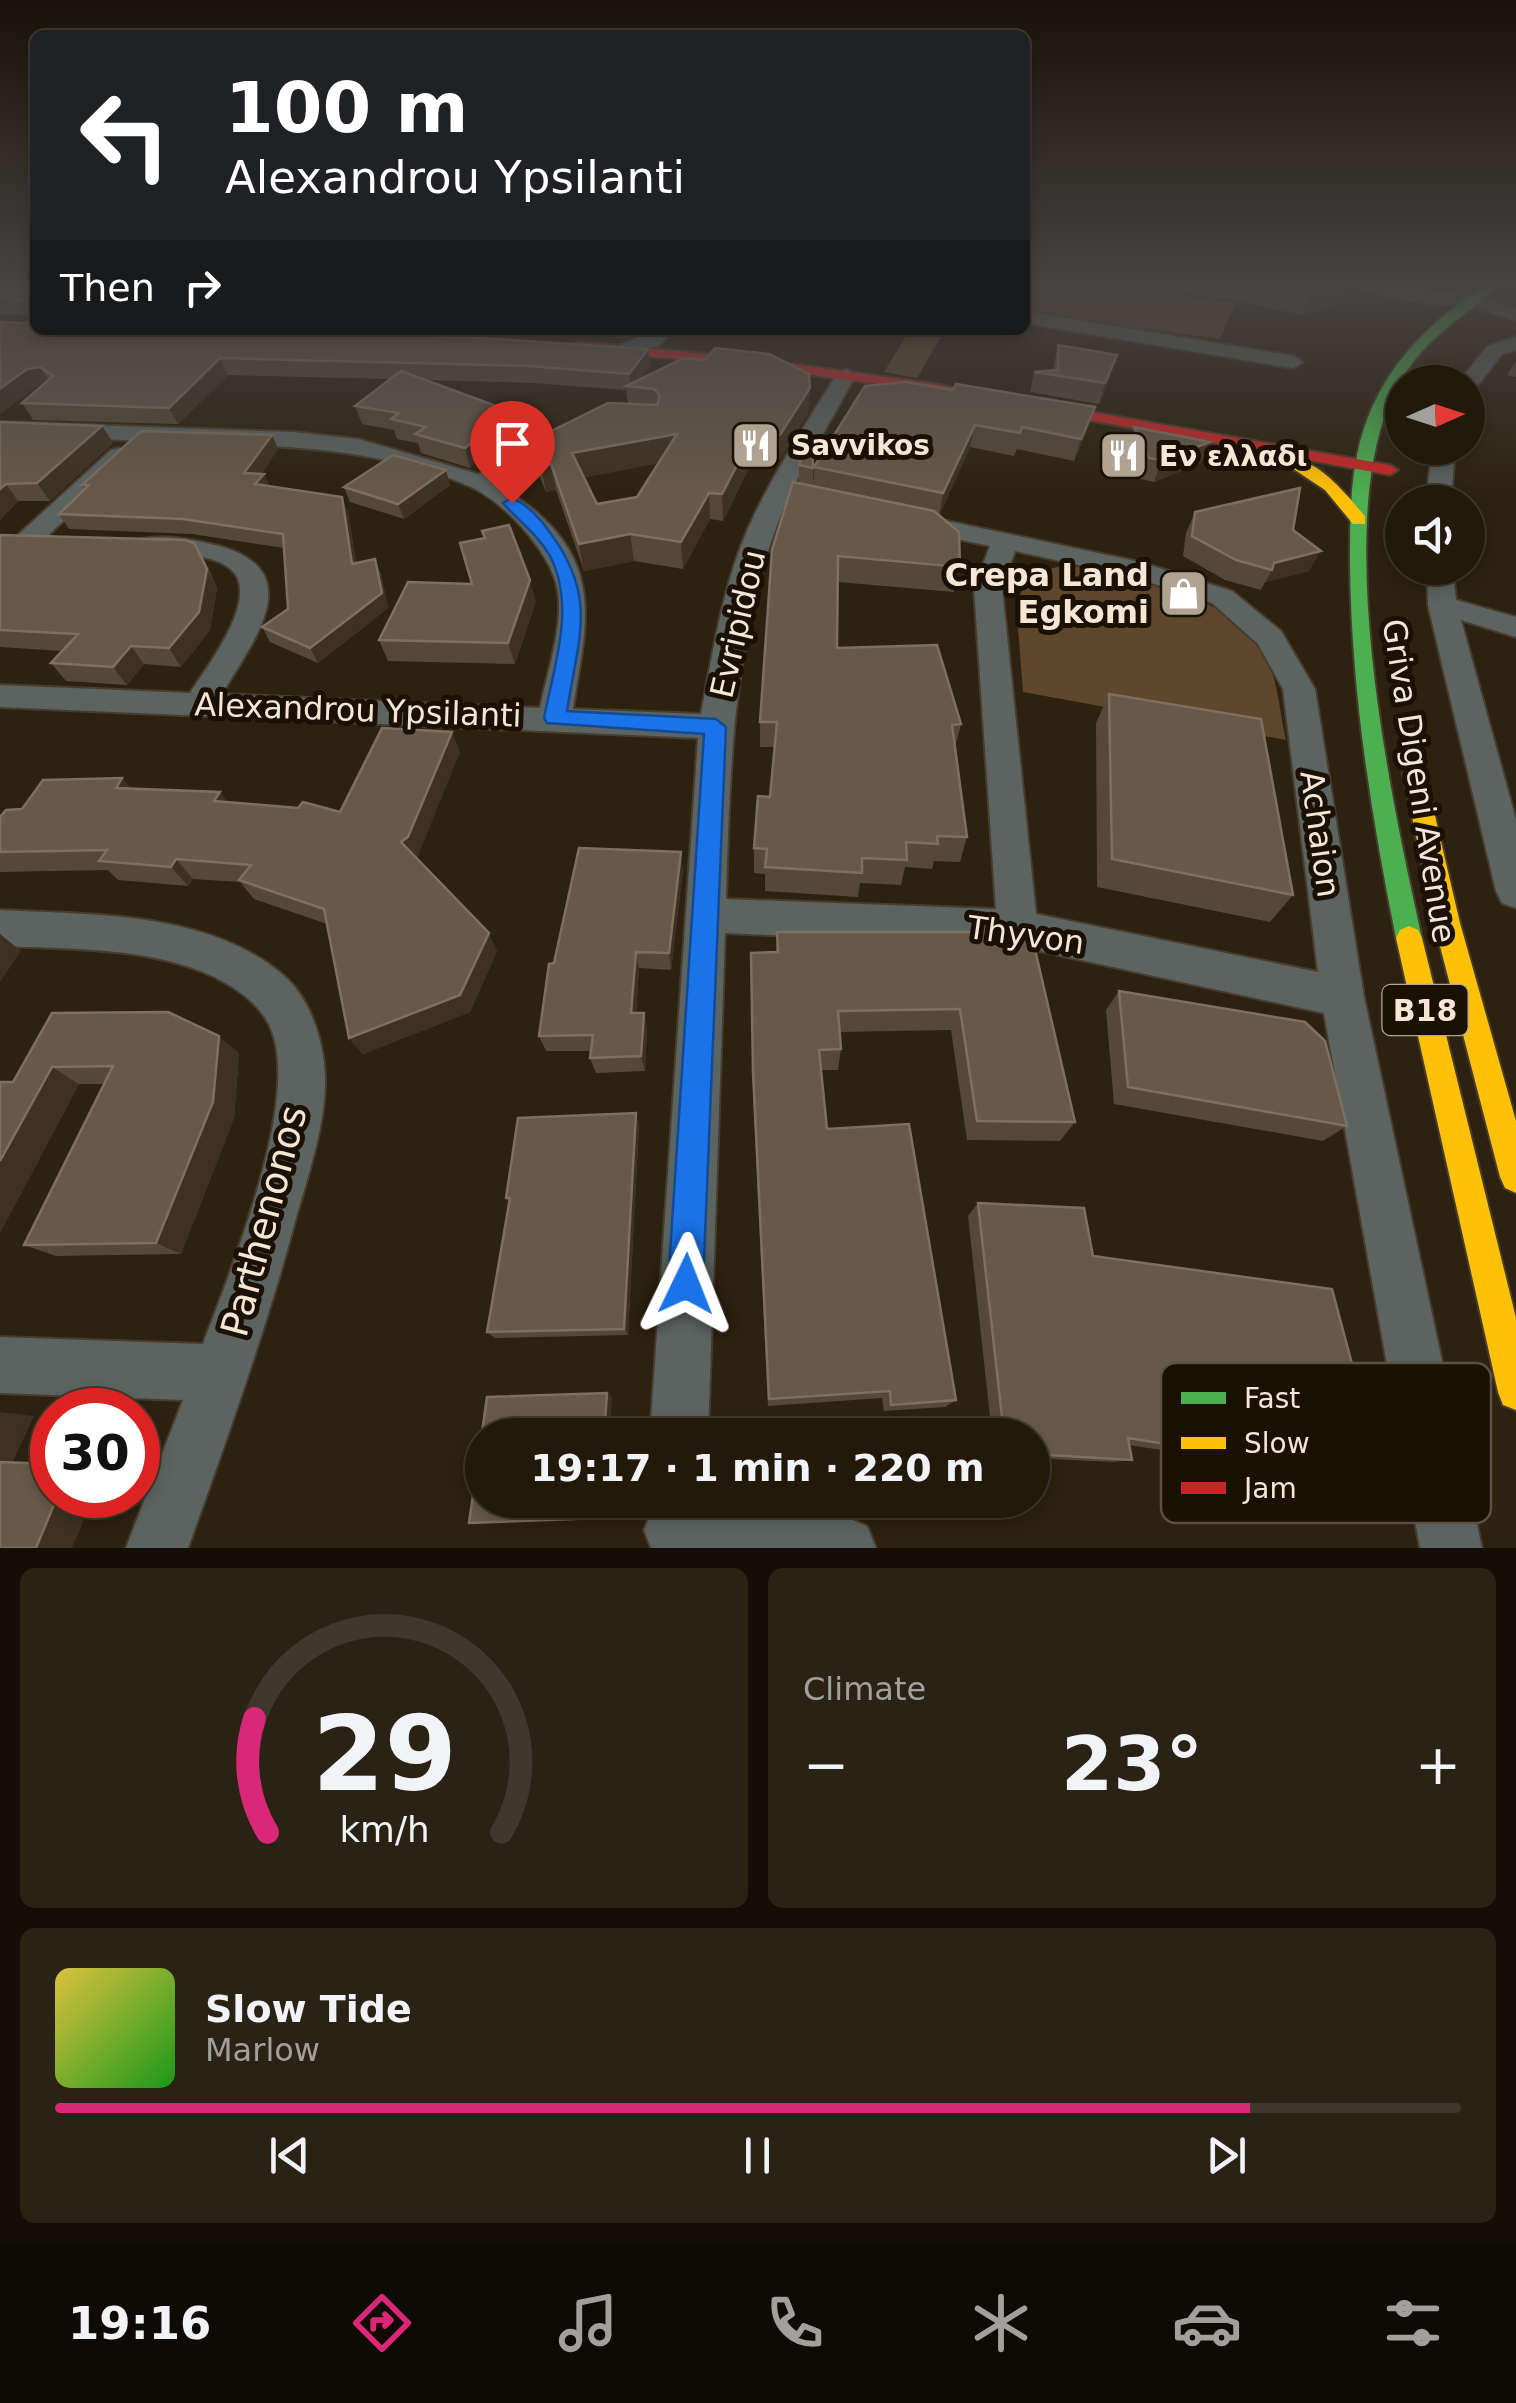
<!DOCTYPE html>
<meta charset="utf-8">
<style>
:root{--surface:#22190b;--page:#2a2214;--text:#f1f3f6;--muted:#a2a09d;--line:#3f382c;--accent:#db2777}
body{margin:0;font-family:"DejaVu Sans",sans-serif;background:var(--page);color:var(--text);height:100vh;display:flex;flex-direction:column;font-size:38px;white-space:nowrap}
*{box-sizing:border-box;margin:0}
p{font-size:32px;color:var(--muted)}
.icon{flex:none;width:55px;height:55px;fill:none;stroke:currentColor;stroke-width:2;stroke-linecap:round;stroke-linejoin:round}
.map{position:relative;height:1548px;overflow:hidden}
.panel{display:flex;flex-direction:column;gap:20px;padding:20px;background:#130e06;flex:1}
.panel>*{flex:none}
.banner{position:absolute;left:30px;top:30px;width:1000px;height:305px;border-radius:15px;box-shadow:0 5px 15px #0003,0 0 0 2px var(--line);background:#202124;color:#fff;overflow:hidden}
.needle{width:65px;rotate:87deg}
.controls{position:absolute;left:1385px;top:365px;display:grid;gap:20px}
.controls a{display:grid;place-items:center;width:100px;height:100px;border-radius:50%;background:var(--surface);box-shadow:0 5px 15px #0003,0 0 0 2px var(--line);font-size:50px}
.speed{position:absolute;left:30px;top:1388px;display:flex;gap:20px;font-size:50px;font-weight:700;text-align:center}
.speed>*{display:grid;place-content:center;width:130px;height:130px;border-radius:50%;background:var(--surface);box-shadow:0 5px 15px #0003,0 0 0 2px var(--line);line-height:1}
.speed .limit{border:15px solid #d22;background:#fff;color:#111}
.pin{position:absolute;display:grid;place-items:center;width:85px;height:85px;color:#fff;margin:-102px -42px;border-radius:50% 50% 50% 0;rotate:-45deg;box-shadow:0 0 10px #0007}
.pin .icon{rotate:45deg}
.me{position:absolute;width:110px;margin:-55px;rotate:2deg;stroke-linejoin:round;filter:drop-shadow(0 0 8px #0008)}
.turn{display:flex;align-items:center;gap:35px;height:210px;padding:0 30px;font-size:45px}
.turn .icon{width:130px;height:130px;stroke-width:2.5}
.turn b{display:block;font-size:70px;line-height:85px}
.then{display:flex;align-items:center;height:95px;padding:0 30px;background:#0003;gap:20px;font-size:38px}
.big{font-size:75px;font-weight:600;line-height:1.1}
.panel .card{flex:1;display:flex;flex-direction:column;justify-content:center;gap:15px;min-width:0;padding:0 35px;border-radius:15px;background:var(--page)}
.panel .dial{align-items:center;gap:0}
.dial svg{height:260px;overflow:visible;fill:none;stroke:var(--line);stroke-width:7;stroke-linecap:round;text-anchor:middle}
.dial text{fill:var(--text);stroke:none}
.song{display:flex;align-items:center;gap:30px}
.cover{width:120px;height:120px;border-radius:15px;background:linear-gradient(135deg,hsl(50 70% 55%),hsl(120 70% 35%))}
.played{height:10px;border-radius:5px;background:linear-gradient(90deg,var(--accent) 85%,var(--line) 85%)}
.keys{display:flex;justify-content:space-around;direction:ltr}
.heat{display:flex;justify-content:space-between;align-items:center;font-size:55px;direction:ltr}
.panel .tiles{flex:1;display:grid;gap:20px;grid-template-columns:1fr 1fr}
.card:last-child{grid-column:span 2}
.trip{position:absolute;left:465px;top:1418px;width:585px;height:100px;border-radius:50px;background:var(--surface);box-shadow:0 5px 15px #0003,0 0 0 2px var(--line);font-weight:600;line-height:100px;text-align:center}
.menu{display:flex;height:160px;justify-content:space-around;align-items:center;background:#0e0a04;color:var(--muted)}
.menu .icon{width:70px;height:70px}
.menu .selected{color:var(--accent)}
.menu b{font-size:45px;color:var(--text)}
.map>svg:first-child{display:block}
</style>
<div class="map">
<svg width="1516" height="1548" viewBox="0 0 1516 1548">
<rect width="100%" height="100%" fill="#2d210f"/>
<g fill="#5e472b">
<path d="M1025,282H1080L1235,303L1220,339L1025,313Z"/>
<path d="M910,330H945L917,378L884,372Z"/>
<path d="M1064,565C1133,576 1225,590 1265,656C1278,678 1280,715 1286,740L1023,692L1016,603L1030,575Z"/>
</g>
<g fill="none" stroke-linecap="round" stroke-linejoin="round">
<defs>
<g id="street">
<path d="M1344,282H1377L1465,296L1474,301C1460,312 1360,294 1344,282Z"/>
<path d="M1485,300L1516,308V320L1479,309V301Z"/>
<path d="M1025,311L1293,356L1303,362L1293,368L1025,323Z"/>
<path d="M654,330H676L658,346L622,355L612,349Z"/>
<path d="M1516,337V350L1502,354L1475,389L1468,391V382H1459L1488,346Z"/>
<path d="M846,369L856,375L792,489L844,500L848,505L835,513L786,502C733,629 730,763 726,899L996,909L974,588L990,546L901,527L897,521L901,515L910,513L1140,562L1232,591L1281,631L1315,689L1364,997L1482,1548H1420L1324,1013L1017,946L725,933L708,1435H650L698,738L0,707V685L190,693C208,665 268,589 225,565C201,551 168,557 142,551L138,545L142,539C165,534 196,540 219,546C310,571 253,641 222,694L540,708C547,672 565,623 557,587C549,550 503,501 469,486C381,448 285,446 191,442C127,440 64,438 0,436V422L293,432L358,439L478,474L565,430H581L584,435L581,440L497,483C513,495 532,506 546,521C604,577 583,639 573,709L701,714C712,657 721,598 742,543C766,483 803,430 836,375ZM1015,551L1133,577L1212,603L1258,644L1283,689L1318,972L1036,914L1002,588Z"/>
<path d="M119,448L127,450L131,455L127,460L37,546H19L15,540L19,534L111,450Z"/>
<path d="M1432,448H1455L1451,502H1426Z"/>
<path d="M1427,568H1453L1456,600L1516,617V637L1461,620L1516,820V908L1502,903L1496,891L1428,605Z"/>
<path d="M0,910C92,915 208,911 283,975C312,999 326,1048 325,1085C324,1130 308,1175 296,1218C266,1330 227,1438 188,1548H126L183,1400L0,1393V1337L203,1344C230,1272 301,1100 271,1029C260,1002 230,983 203,972C141,947 66,949 0,946Z"/>
<path d="M673,1500L845,1517L867,1526L876,1548H651L644,1530L653,1508Z"/>
</g>
<path id="fast" d="M1492,282H1505C1468,314 1427,335 1401,380C1326,506 1391,798 1422,938L1418,946L1409,950L1400,946L1396,938C1371,814 1351,689 1350,562C1350,515 1350,464 1367,420C1390,359 1437,315 1492,282Z"/>
<g id="slow">
<path d="M1289,460C1318,457 1347,496 1365,516V524H1353L1325,490L1289,466Z"/>
<path d="M1414,765L1425,773L1460,923L1516,1121V1193L1505,1188L1500,1177L1434,923L1403,773Z"/>
<path d="M1409,926L1418,930L1422,938L1516,1318V1410L1503,1405L1498,1392L1396,938L1400,930Z"/>
</g>
<path id="jam" d="M580,342L748,358L929,383L1390,465L1398,470L1390,475L929,391L748,366L576,349V343Z"/>
</defs>
<use href="#street" stroke="#473c2d" stroke-width="4"/>
<use href="#fast" stroke="#473c2d" stroke-width="4"/>
<use href="#slow" stroke="#473c2d" stroke-width="4"/>
<use href="#jam" stroke="#473c2d" stroke-width="4"/>
<use href="#street" fill="#5c6461" fill-rule="evenodd"/>
<use href="#fast" fill="#4caf50" fill-rule="evenodd"/>
<use href="#slow" fill="#ffc107" fill-rule="evenodd"/>
<use href="#jam" fill="#c62828" fill-rule="evenodd"/>
</g>
<g fill="#564839" fill-rule="evenodd">
<path d="M0,282H35V330L648,349L650,365L639,380L808,413L779,461L755,456L723,521L710,519L683,569L634,561L584,571L556,490L546,492L536,467L531,441L628,404L626,390L533,383L426,380L514,430L470,468L421,453L418,443L397,439L394,430L362,424L355,406L390,379L228,375L178,424L33,420L22,403L43,384L38,385L0,414V322L25,323L34,319L32,315L0,314ZM659,463L637,497L597,504L584,477Z"/>
<path d="M1109,282H1346L1334,307L1301,315L1243,302Z"/>
<path d="M452,330H645L627,338Z"/>
<path d="M1058,345L1111,375L1099,404L1030,392L1034,372L1053,370Z"/>
<path d="M1516,362V377L1507,375Z"/>
<path d="M865,386L1088,428L1074,461L1017,449L1014,456L970,447L939,516L960,567L954,592L838,582L837,648L961,724L955,748L967,837L960,862L934,861L932,869L905,867L901,885L860,883L858,897L765,891V874L754,873V848L770,797L775,747H760V722L799,483V465L813,468V486L814,467Z"/>
<path d="M0,422L102,426L113,443L50,501H18L0,520Z"/>
<path d="M1134,427L1201,463L1154,482L1141,479L1127,448Z"/>
<path d="M272,435L278,449L261,474L270,486L348,512L356,564L381,574L388,608L318,663L270,642L262,627L288,609L284,548L192,534L69,529L59,514L84,490L82,485Z"/>
<path d="M450,485L404,519L350,502L344,487Z"/>
<path d="M1195,512L1293,530L1309,571L1265,582L1261,590L1225,580L1183,556L1186,533Z"/>
<path d="M0,535L205,561L217,588L210,630L181,667L144,664L127,685L66,681L51,663L62,651L0,647Z"/>
<path d="M536,601L515,664L388,661L379,640Z"/>
<path d="M1109,694L1293,895L1270,922L1097,887L1096,723Z"/>
<path d="M460,752L416,857L497,951L470,1012L363,1054L349,1038L327,924L254,899L240,882L193,879L188,886L118,880L108,870L0,872V817L22,809L130,788L220,792L227,802L340,812Z"/>
<path d="M683,870L671,970L639,968L636,1013H644L647,1029L645,1071L596,1073L590,1058L591,1051H546L539,1036L554,963Z"/>
<path d="M777,932H1031L1075,1122L1060,1141L967,1140L951,1030L840,1032L841,1049L838,1070H821L827,1129L956,1400L945,1407L884,1411L882,1398L768,1406L753,1092L776,952Z"/>
<path d="M1119,991L1347,1126L1323,1141L1114,1104L1106,1010Z"/>
<path d="M52,1013L239,1053L234,1118L181,1254L56,1256L24,1245L105,1084H79L0,1233V1082H13Z"/>
<path d="M639,1124L628,1335L495,1338L487,1332L509,1202L506,1198Z"/>
<path d="M978,1203L1093,1256L1367,1420L1338,1424L1324,1422L1337,1471L1308,1473L1129,1445L1132,1460L1113,1462L1032,1458V1435H992L968,1216Z"/>
</g>
<g fill="#3e3121">
<path d="M1328,282H1346L1334,307L1301,315L1315,285Z"/>
<path d="M626,330H645L627,338Z"/>
<path d="M648,349L650,365L634,387H631L629,374Z"/>
<path d="M1117,355L1111,375L1099,404L1105,383Z"/>
<path d="M220,358L228,375L178,424L169,408Z"/>
<path d="M40,367L50,384L38,385L0,414V389L27,369Z"/>
<path d="M810,388L808,413L779,461L780,435Z"/>
<path d="M1095,407L1088,428L1074,461L1081,439Z"/>
<path d="M510,411L514,430L470,468L465,448Z"/>
<path d="M975,425L970,447L939,516L943,493Z"/>
<path d="M102,426L113,443L50,501L37,483Z"/>
<path d="M755,431V456L723,521L722,494Z"/>
<path d="M677,434L679,459L577,479L572,453Z"/>
<path d="M272,435L278,449L251,488L244,473Z"/>
<path d="M1210,442L1201,463L1154,482L1162,460Z"/>
<path d="M551,464L556,490L546,492L541,466Z"/>
<path d="M446,470L450,485L404,519L398,504Z"/>
<path d="M264,474L271,488L255,484Z"/>
<path d="M6,484L18,501L0,520V489Z"/>
<path d="M709,493L710,519L683,569L681,542Z"/>
<path d="M342,497L348,512L358,579L352,564Z"/>
<path d="M630,534L634,561L584,571L579,544Z"/>
<path d="M194,543L217,588L210,630L181,667L169,648Z"/>
<path d="M1321,551L1309,571L1265,582L1272,570L1274,563Z"/>
<path d="M375,559L381,574L388,608L318,663L310,648Z"/>
<path d="M530,580L536,601L515,664L508,643Z"/>
<path d="M131,646L144,664L127,685L113,667Z"/>
<path d="M452,732L460,752L418,856L411,861L401,842Z"/>
<path d="M122,778L139,798L116,788Z"/>
<path d="M220,792L234,812L214,801Z"/>
<path d="M681,852L683,870L671,970L669,953Z"/>
<path d="M176,859L193,879L188,886L171,867Z"/>
<path d="M489,933L497,951L470,1012L363,1054L349,1038Z"/>
<path d="M0,934L21,951L0,982Z"/>
<path d="M636,952L639,968L635,1029L631,1013Z"/>
<path d="M644,1013L647,1029L645,1071L641,1056Z"/>
<path d="M219,1036L239,1053L234,1118L181,1254L156,1243Z"/>
<path d="M52,1067L79,1084L0,1233V1161Z"/>
<path d="M636,1113L639,1124L628,1335L624,1329Z"/>
<path d="M607,1393L612,1397L610,1435H604Z"/>
<path d="M0,1412L34,1416L12,1464L0,1463Z"/>
<path d="M58,1495H94L72,1548H36Z"/>
<path d="M601,1500H606L605,1518H599Z"/>
</g>
<g fill="#67594a" stroke="#7e6f5f" stroke-width="2.5" fill-rule="evenodd">
<path d="M0,282H35V311H29L26,300L0,299Z"/>
<path d="M1300,282H1328L1315,285Z"/>
<path d="M35,318V330H223L465,337L648,349L629,374L529,366L220,358L169,408L22,403L53,376L40,367L27,369L0,389V322L25,323Z"/>
<path d="M1058,345L1117,355L1105,383L1034,372L1058,370Z"/>
<path d="M715,348L769,354L809,374L810,388L780,435L755,431L722,494L709,493L681,542L630,534L579,544L551,464L541,466L531,441L608,403L657,405L660,396L654,389L626,386L684,358L705,360ZM677,434L637,497L597,504L572,453Z"/>
<path d="M401,371L510,411L465,448L415,434L426,427L391,419L399,413L355,406Z"/>
<path d="M906,382L953,390L956,384L1095,407L1081,439L1022,427L1020,433L975,425L943,493L814,467L865,386Z"/>
<path d="M0,422L102,426L37,483L6,484L0,489Z"/>
<path d="M1134,427L1210,442L1162,460L1149,458Z"/>
<path d="M141,431L272,435L244,473L264,474L255,484L342,497L352,564L375,559L382,593L310,648L262,627L288,609L283,534L183,519L59,514L89,485H82Z"/>
<path d="M812,442L813,468L799,465L800,462Z"/>
<path d="M393,455L446,470L398,504L344,487Z"/>
<path d="M793,482L934,511L959,532L960,567L838,556L837,648L937,645L961,724L952,725L967,837L937,836L938,844L906,842L907,860L862,858V873L765,867L767,849L754,848L758,796L770,797L777,722H760L772,550Z"/>
<path d="M1300,488L1293,530L1321,551L1274,563L1272,570L1236,560L1192,536L1195,512Z"/>
<path d="M509,525L530,580L508,643L379,640L408,582L472,584L460,543L485,538L482,531Z"/>
<path d="M0,535L185,540L194,543L207,569L199,612L169,648L131,646L113,667L51,663L78,634L0,630Z"/>
<path d="M1109,694L1261,719L1293,895L1112,859Z"/>
<path d="M382,728L452,732L408,837L401,842L489,933L460,995L349,1038L324,909L239,880L251,865L176,859L171,867L99,861L107,850L0,852V817L6,810L22,809L43,780L122,778L116,788L220,792L214,801L298,808L303,802L340,812Z"/>
<path d="M579,848L681,852L669,953L636,952L631,1013H644L641,1056L590,1058L593,1035L539,1036L549,964L554,963Z"/>
<path d="M777,932H1031L1075,1122L977,1121L960,1009L838,1011L841,1049L819,1050L827,1129L909,1124L956,1400L891,1405L890,1391L769,1399L753,1072L751,953L778,952Z"/>
<path d="M1119,991L1305,1022L1325,1041L1347,1126L1128,1087Z"/>
<path d="M168,1012L219,1036L213,1102L156,1243L24,1245L113,1066L52,1067L0,1161V1082H13L52,1013Z"/>
<path d="M636,1113L624,1329L487,1332L510,1198H506L518,1118Z"/>
<path d="M978,1203L1084,1208L1093,1256L1332,1289L1367,1420L1322,1412L1337,1471L1128,1438L1132,1460L1032,1454V1435H1004Z"/>
<path d="M607,1393L604,1435H482V1500H601L599,1518L469,1523L487,1397Z"/>
<path d="M0,1462L52,1464V1495H58L36,1548H0Z"/>
</g>
<linearGradient id="sky" x2="0" y2="1"><stop stop-color="#191208"/><stop offset="0.57" stop-color="#464342"/><stop offset="1" stop-color="#464342" stop-opacity="0"/></linearGradient>
<rect width="1516" height="498" fill="url(#sky)"/>
<path fill="#1a73e8" stroke="#114b97" stroke-width="2.5" d="M512,498C527,504 542,520 551,534C598,598 578,639 567,711L716,719L726,727L703,1284L698,1296L686,1301L673,1296L668,1284L704,734L547,723L544,718C554,666 576,606 550,556C538,535 519,521 503,503Z"/>
<defs>
<symbol id="restaurant-square" viewBox="-11 -11 22 22"><rect x="-9" y="-9" width="18" height="18" rx="4" fill="#b0a290" stroke="#1a1004"/><path d="M-5-6h1v4h1v-4h1v4h1v-4h1v5L-1.5 .5V6h-2V.5L-5-1ZM5-6V6H3V1.5H1.5Q1.5-4 5-6Z" fill="#fff"/></symbol>
<symbol id="shop-square" viewBox="-11 -11 22 22"><rect x="-9" y="-9" width="18" height="18" rx="4" fill="#b0a290" stroke="#1a1004"/><path d="M-5-2.5h2.3a2.7 3.5 0 0 1 5.4 0H5L5.5 6h-11ZM-1.5-2.5h3a1.5 2.3 0 0 0-3 0Z" fill="#fff"/></symbol>
</defs>
<g fill-rule="evenodd">
<use href="#restaurant-square" x="728" y="418" width="55" height="55"/>
<use href="#restaurant-square" x="1096" y="428" width="55" height="55"/>
<use href="#shop-square" x="1156" y="566" width="55" height="55"/>
</g>
<g text-anchor="middle" dominant-baseline="central" stroke-width="10" stroke-linejoin="round" paint-order="stroke">
<g font-size="28" font-weight="bold" fill="#f6e7d5" stroke="#1a1004" text-anchor="start">
<text x="791" y="445">Savvikos</text>
<text x="1159" y="456">Εν ελλαδι</text>
</g>
<rect fill="#1a1004" stroke="#b4a696" stroke-width="2.5" x="1382.5" y="985" width="85" height="50" rx="8"/>
<g font-size="30" font-weight="bold" fill="#f6e7d5">
<text x="1425" y="1010">B18</text>
</g>
<g font-size="32" font-weight="bold" fill="#f6e7d5" stroke="#1a1004" text-anchor="end">
<text x="1149" y="575">Crepa Land<tspan x="1149" dy="37">Egkomi</tspan></text>
</g>
<g font-size="32" fill="#f6e7d5" stroke="#1a1004">
<text transform="translate(738 624) rotate(-77)">Evripidou</text>
<text transform="translate(358 710) rotate(2)">Alexandrou Ypsilanti</text>
<text transform="translate(1419 781) rotate(81)">Griva Digeni Avenue</text>
<text transform="translate(1320 834) rotate(82)">Achaion</text>
<text transform="translate(1026 935) rotate(8)">Thyvon</text>
</g>
<g font-size="38" fill="#f6e7d5" stroke="#1a1004">
<text transform="translate(264 1221) rotate(-75)">Parthenonos</text>
</g>
</g>
<rect x="1161" y="1363" width="330" height="160" rx="15" fill="#1a1004" stroke="#5c5043" stroke-width="2.5"/>
<rect x="1181" y="1392" width="45" height="12" fill="#4caf50"/>
<rect x="1181" y="1437" width="45" height="12" fill="#ffc107"/>
<rect x="1181" y="1482" width="45" height="12" fill="#c62828"/>
<g font-size="28" fill="#f6e7d5">
<text x="1244" y="1408">Fast</text>
<text x="1244" y="1453">Slow</text>
<text x="1244" y="1498">Jam</text>
</g>
</svg>
<div class="controls">
<a><svg class="needle" viewBox="-14 -14 28 28"><path d="M0-13l5 13h-10z" fill="#e53935"/><path d="M0 13l5-13h-10z" fill="#a2a09d"/></svg></a>
<a><svg class="icon" aria-label="sound" viewBox="0 0 24 24"><path d="M4 9h4l5-4v14l-5-4H4zM17 9q2 3 0 6"/></svg></a>
</div>
<div class="speed"><div class="limit">30</div></div>
<div class="pin" style="left:512px;top:503px;background:#d93025"><svg class="icon" aria-label="arrive" viewBox="0 0 24 24"><path d="M6 21V4h12l-3 4 3 4H6"/></svg></div>
<svg class="me" style="left:686px;top:1284px" viewBox="-20 -20 40 40"><path d="M0-17L14 15 0 8-14 15z" fill="#1a73e8" stroke="#fff" stroke-width="4"/></svg>
<div class="trip">19:17 · 1 min · 220 m</div>
<div class="banner">
<div class="turn"><svg class="icon" aria-label="left" viewBox="0 0 24 24"><path d="M17 20v-9H6M10 6l-5 5 5 5"/></svg><div><b>100 m</b>Alexandrou Ypsilanti</div></div>
<div class="then">Then<svg class="icon" aria-label="right" viewBox="0 0 24 24"><path d="M7 20v-9h11M14 6l5 5-5 5"/></svg></div>
</div>
</div>
<section class="panel">
<div class="tiles">
<div class="card dial"><svg viewBox="0 0 100 80">
<path d="M14 69A42 42 0 1 1 86 69"/>
<path d="M14 69A42 42 0 0 1 10 34" stroke="#db2777"/>
<text x="50" y="56" font-size="32" font-weight="700">29</text>
<text x="50" y="72" font-size="11">km/h</text>
</svg></div>
<div class="card"><p>Climate</p>
<div class="heat"><a>−</a><b class="big">23°</b><a>+</a></div>
</div>
<div class="card">
<div class="song"><i class="cover"></i><div><b>Slow Tide</b><p>Marlow</p></div></div>
<div class="played"></div>
<div class="keys"><svg class="icon" aria-label="previous" viewBox="0 0 24 24"><path d="M18 5L8 12l10 7zM5 5v14"/></svg><svg class="icon" aria-label="pause" viewBox="0 0 24 24"><path d="M8 5v14M16 5v14"/></svg><svg class="icon" aria-label="next" viewBox="0 0 24 24"><path d="M6 5l10 7-10 7zM19 5v14"/></svg></div>
</div>
</div>
</section>
<nav class="menu">
<b>19:16</b>
<svg class="icon selected" aria-label="directions" viewBox="0 0 24 24"><path d="M12 3l9 9-9 9-9-9zM9 14v-3h6M13 9l2 2-2 2"/></svg>
<svg class="icon" aria-label="music" viewBox="0 0 24 24"><path d="M9 18V5l10-2v13"/><circle cx="6" cy="18" r="3"/><circle cx="16" cy="16" r="3"/></svg>
<svg class="icon" aria-label="phone" viewBox="0 0 24 24"><path d="M5 4h4l2 5-3 2q2 4 5 5l2-3 5 2v4C11 20 4 13 5 4z"/></svg>
<svg class="icon" aria-label="climate" viewBox="0 0 24 24"><path d="M12 3v18M4 7l16 10M4 17L20 7"/></svg>
<svg class="icon" aria-label="car" viewBox="0 0 24 24"><path d="M5 17H2v-5l4-1 3-4h7l3 4 3 1v5h-3M9 17h6M6 11h13"/><circle cx="7" cy="17" r="2"/><circle cx="17" cy="17" r="2"/></svg>
<svg class="icon" aria-label="filters" viewBox="0 0 24 24"><path d="M4 7h16M4 17h16"/><circle cx="9" cy="7" r="2"/><circle cx="15" cy="17" r="2"/></svg>
</nav>
